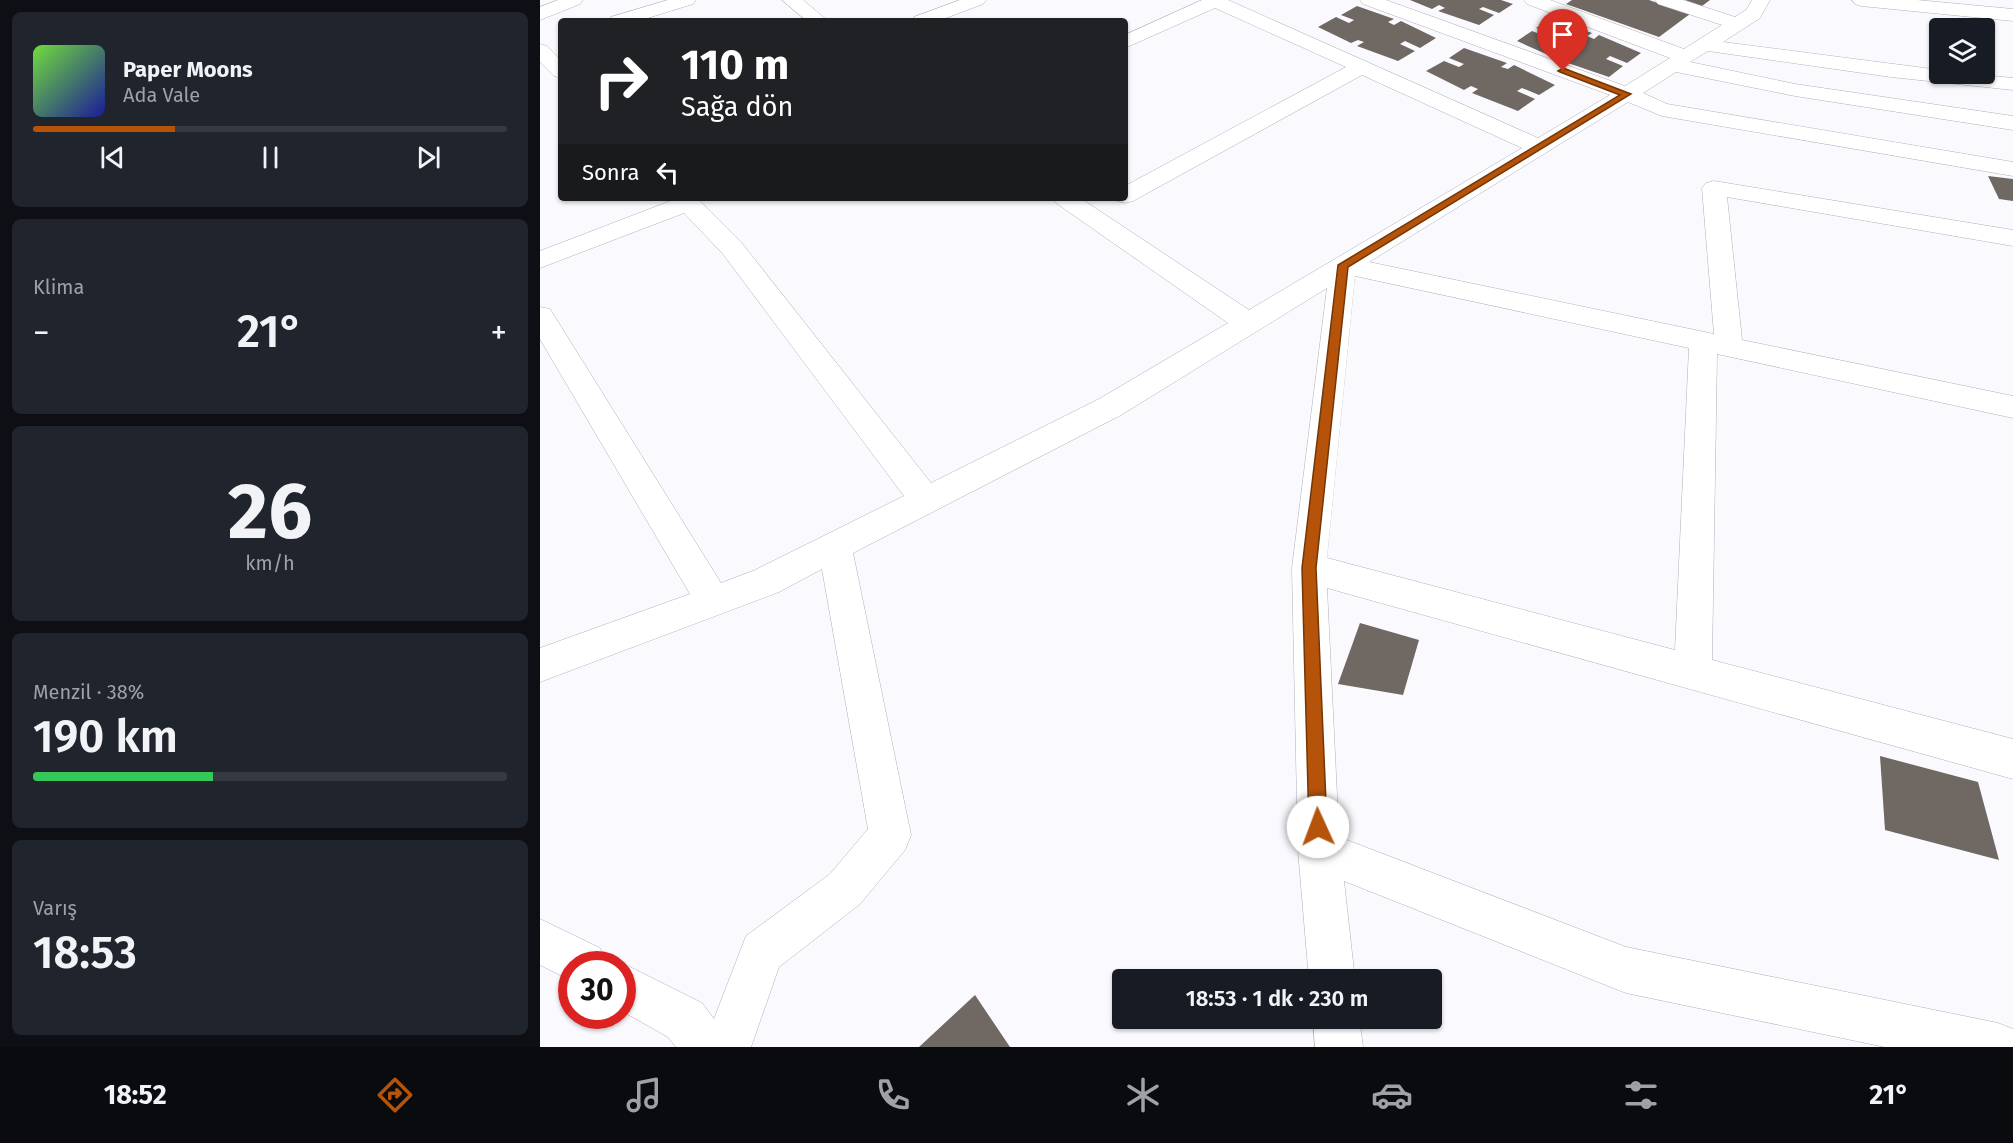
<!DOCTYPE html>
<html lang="tr">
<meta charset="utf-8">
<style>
:root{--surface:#171b24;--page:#20242c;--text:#f1f3f6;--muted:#9ea1a6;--line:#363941;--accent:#b45309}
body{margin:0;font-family:"Fira Sans",sans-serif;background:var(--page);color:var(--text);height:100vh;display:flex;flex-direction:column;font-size:22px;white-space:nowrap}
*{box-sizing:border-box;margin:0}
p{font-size:20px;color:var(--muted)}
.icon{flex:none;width:33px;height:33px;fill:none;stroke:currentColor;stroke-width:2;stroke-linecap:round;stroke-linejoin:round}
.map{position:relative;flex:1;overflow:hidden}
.side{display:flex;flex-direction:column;gap:12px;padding:12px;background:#0d0f14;width:540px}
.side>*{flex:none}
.banner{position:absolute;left:18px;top:18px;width:570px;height:183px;border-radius:6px;box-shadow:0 2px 4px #0004;background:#202124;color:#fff;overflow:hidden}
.controls{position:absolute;left:1389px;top:18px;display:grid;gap:12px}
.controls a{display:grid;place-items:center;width:66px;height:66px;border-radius:6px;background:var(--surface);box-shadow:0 2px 4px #0004;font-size:30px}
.speed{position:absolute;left:18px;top:951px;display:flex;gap:12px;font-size:30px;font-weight:700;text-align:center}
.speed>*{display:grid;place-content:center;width:78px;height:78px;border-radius:50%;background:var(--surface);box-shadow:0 2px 4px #0004;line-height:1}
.speed .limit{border:9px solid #d22;background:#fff;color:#111}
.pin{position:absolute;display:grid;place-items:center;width:51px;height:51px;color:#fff;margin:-62px -26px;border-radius:50% 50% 50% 0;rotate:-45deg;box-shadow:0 0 6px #0007}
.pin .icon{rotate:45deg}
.me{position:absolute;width:66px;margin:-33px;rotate:358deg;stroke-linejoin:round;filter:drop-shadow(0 0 4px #0008)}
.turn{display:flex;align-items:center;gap:21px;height:126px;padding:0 24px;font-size:27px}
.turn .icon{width:78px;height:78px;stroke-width:2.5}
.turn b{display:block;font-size:42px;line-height:51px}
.then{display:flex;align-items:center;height:57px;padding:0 24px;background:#0003;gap:12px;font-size:22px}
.big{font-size:45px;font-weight:600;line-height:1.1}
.side .widget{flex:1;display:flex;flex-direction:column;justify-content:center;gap:9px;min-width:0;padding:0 21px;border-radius:9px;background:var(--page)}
.side .dial{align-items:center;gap:0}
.dial b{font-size:78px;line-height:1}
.song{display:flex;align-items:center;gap:18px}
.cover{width:72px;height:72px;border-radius:9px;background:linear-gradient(135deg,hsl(100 70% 55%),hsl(240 70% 35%))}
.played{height:6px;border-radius:3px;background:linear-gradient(90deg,var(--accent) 30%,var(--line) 30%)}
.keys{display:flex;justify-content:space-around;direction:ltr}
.heat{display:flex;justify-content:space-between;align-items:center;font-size:33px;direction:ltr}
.charge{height:9px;border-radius:4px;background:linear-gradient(90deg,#34c759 38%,var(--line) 0)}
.trip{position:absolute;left:572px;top:969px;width:330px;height:60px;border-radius:6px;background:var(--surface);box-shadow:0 2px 4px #0004;font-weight:600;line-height:60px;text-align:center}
.tab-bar{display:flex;height:96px;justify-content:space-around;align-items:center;background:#090b0e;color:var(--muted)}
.tab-bar .icon{width:42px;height:42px}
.tab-bar .selected{color:var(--accent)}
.tab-bar b{font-size:27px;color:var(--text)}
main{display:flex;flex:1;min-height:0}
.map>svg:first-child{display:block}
</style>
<main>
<section class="side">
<div class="widget">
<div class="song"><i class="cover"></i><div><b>Paper Moons</b><p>Ada Vale</p></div></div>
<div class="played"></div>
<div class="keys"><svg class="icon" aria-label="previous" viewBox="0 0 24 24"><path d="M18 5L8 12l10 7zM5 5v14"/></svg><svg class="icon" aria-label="pause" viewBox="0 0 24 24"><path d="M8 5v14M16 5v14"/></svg><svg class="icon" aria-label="next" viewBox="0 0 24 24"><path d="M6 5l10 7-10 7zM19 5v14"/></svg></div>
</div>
<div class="widget"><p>Klima</p>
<div class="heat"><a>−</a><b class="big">21°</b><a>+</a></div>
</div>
<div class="widget dial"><b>26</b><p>km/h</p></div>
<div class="widget"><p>Menzil · 38%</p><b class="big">190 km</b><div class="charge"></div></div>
<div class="widget"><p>Varış</p><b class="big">18:53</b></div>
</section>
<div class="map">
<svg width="1473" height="1047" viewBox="0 0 1473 1047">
<rect width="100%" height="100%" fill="#fafafe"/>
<g fill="#6f6863">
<path d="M870,0H961L973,4L959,13L943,7L939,9L954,15L939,25L898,11L905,8L899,5L892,9Z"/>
<path d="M1032,0H1109L1150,14L1119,37L1026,4Z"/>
<path d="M1145,0H1170L1162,6Z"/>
<path d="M817,6L854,19L848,22L854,25L861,21L896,38L880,48L865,41L860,44L875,51L858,61L817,46L824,42L818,40L811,43L778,27L796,17L809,23L814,20L801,15Z"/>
<path d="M1010,19L1052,33L1047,36L1054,39L1059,35L1101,53L1087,63L1070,56L1066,59L1083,66L1069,77L1022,61L1029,57L1021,54L1015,58L977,41L992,31L1007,37L1012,34L996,28Z"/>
<path d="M924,48L967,63L961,67L968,69L974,65L1015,85L999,95L982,88L977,91L995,99L978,111L932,93L938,89L931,86L924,90L886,71L904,61L919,67L924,64L909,58Z"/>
<path d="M1448,176L1473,179V201L1459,199Z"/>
<path d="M820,623L879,640L863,695L798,684Z"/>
<path d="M1340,756L1438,782L1459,860L1345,830Z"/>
<path d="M435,995L470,1047H379Z"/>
</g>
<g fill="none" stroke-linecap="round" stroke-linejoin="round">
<defs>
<g id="minor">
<path d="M18,0H43L40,4L0,20V7Z"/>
<path d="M128,0H156L153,4L98,21H69L71,17Z"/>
<path d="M242,0H263L288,21H267Z"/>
<path d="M420,0H446L443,4L398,21H372L374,17Z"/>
<path d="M662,0H688L998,138L1070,95L823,4L820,0H846L1085,86L1130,58L987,4L984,0H1010L1144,49L1182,25L1118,4L1115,0H1143L1195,17L1206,10L1212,0H1230L1220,18L1183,42L1400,70V74H1432L1473,78V90L1351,77L1168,51L1150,62L1255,84L1473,116V130L1255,96L1136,72L1103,93L1127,104L1473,162V176L1122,116L1088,102L829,262L1174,334L1162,188L1166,183L1174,181L1473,230V246L1187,197L1202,340L1473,396V418L1177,354L1172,660L1473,739V779L787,588L799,837L1086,947L1458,1023L1473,1029V1047H1345L1086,993L804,881L815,980H769L758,850L752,568L787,288L581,415L313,553L371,835L365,850L320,904L239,967L211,1047H136L128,1037L82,1011V964H78L82,963L162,1003L174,1019L206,936L290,874L328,829L282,569L239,592L0,682V648L150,594L0,339V307L10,309L181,583L215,570L364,496L183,254L144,213L0,268V251L133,200L131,198H157L201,242L391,483L559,399L688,323L516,203L512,198H540L709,310L982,148L822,75L593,201L585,203L577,201L574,198H585V186L806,67L675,8L585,48V35ZM815,276L1149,348L1135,650L787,558Z"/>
<path d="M1312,0H1377L1473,9V21L1321,6L1315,4Z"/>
<path d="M0,44L7,46L21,60V78L14,76L0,62Z"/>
<path d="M0,919L60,948L66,964H32V981L0,965Z"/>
<path d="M773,1018H819L823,1047H775Z"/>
</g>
</defs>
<use href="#minor" stroke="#afb0b8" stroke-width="1"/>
<use href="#minor" fill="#fff" fill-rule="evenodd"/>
</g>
<path fill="#b45309" stroke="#753606" stroke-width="1.5" d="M1023,68L1091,94L808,267L776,568L787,827L784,833L778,835L772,833L769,827L762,568L798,265L1080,95L1020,72L1018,71Z"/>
</svg>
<div class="controls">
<a><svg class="icon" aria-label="layers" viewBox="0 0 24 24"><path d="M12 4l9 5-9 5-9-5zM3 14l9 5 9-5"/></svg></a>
</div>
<div class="speed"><div class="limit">30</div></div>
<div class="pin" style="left:1023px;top:71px;background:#d93025"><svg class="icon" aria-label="arrive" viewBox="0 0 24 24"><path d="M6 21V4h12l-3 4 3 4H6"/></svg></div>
<svg class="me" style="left:778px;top:827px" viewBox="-20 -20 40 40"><circle r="19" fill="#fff"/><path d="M0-13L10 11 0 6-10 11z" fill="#b45309"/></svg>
<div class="trip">18:53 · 1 dk · 230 m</div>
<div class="banner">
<div class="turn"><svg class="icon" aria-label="right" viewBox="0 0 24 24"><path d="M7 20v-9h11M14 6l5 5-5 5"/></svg><div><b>110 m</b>Sağa dön</div></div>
<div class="then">Sonra<svg class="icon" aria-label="left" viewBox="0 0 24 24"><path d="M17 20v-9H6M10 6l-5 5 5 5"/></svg></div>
</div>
</div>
</main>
<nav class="tab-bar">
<b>18:52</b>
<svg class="icon selected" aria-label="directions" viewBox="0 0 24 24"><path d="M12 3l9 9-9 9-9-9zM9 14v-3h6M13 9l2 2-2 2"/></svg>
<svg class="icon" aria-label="music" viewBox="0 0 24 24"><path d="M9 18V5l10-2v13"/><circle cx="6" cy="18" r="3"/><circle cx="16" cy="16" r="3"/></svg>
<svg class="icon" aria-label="phone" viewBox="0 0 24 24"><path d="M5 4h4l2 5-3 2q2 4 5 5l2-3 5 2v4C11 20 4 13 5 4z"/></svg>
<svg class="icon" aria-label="climate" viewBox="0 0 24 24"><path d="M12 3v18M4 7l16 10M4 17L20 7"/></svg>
<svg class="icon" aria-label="car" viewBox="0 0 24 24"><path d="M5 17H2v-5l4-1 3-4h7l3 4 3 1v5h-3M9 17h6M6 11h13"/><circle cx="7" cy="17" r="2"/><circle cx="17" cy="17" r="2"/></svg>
<svg class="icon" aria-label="filters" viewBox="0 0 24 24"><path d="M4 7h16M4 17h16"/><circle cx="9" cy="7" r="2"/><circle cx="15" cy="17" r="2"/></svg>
<b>21°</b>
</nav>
